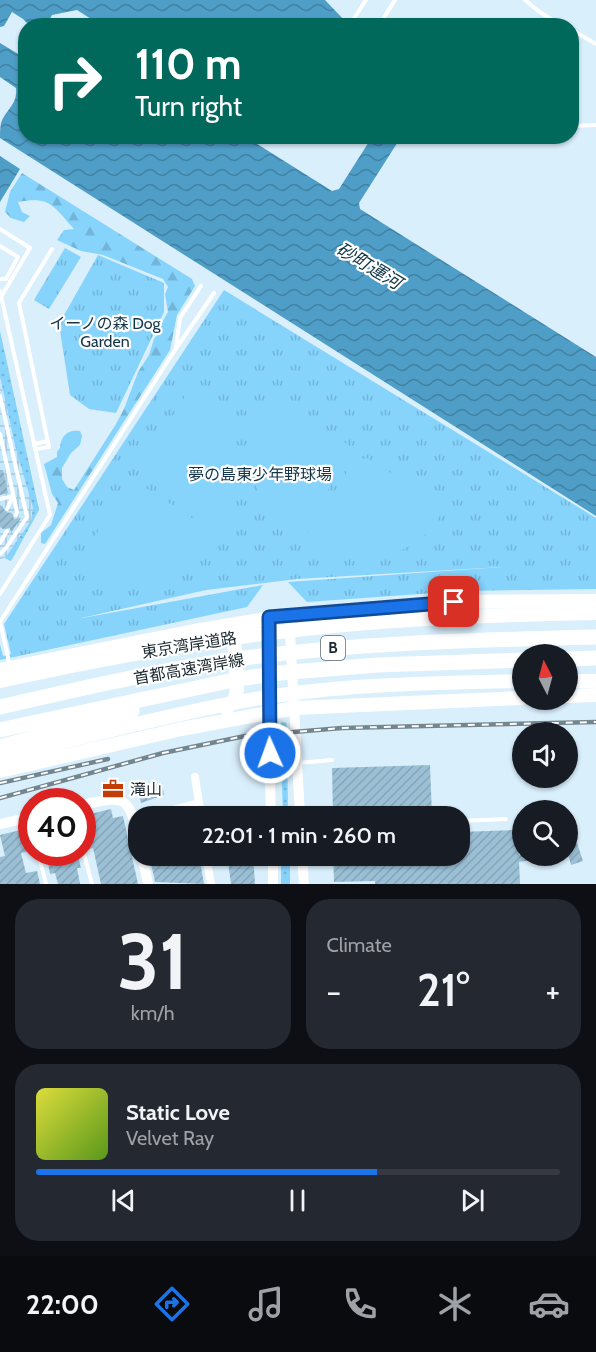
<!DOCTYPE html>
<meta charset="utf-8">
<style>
:root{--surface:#171b24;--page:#242831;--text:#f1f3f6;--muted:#9ea1a6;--line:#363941;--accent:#1a73e8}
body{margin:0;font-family:Cabin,"Noto Sans JP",sans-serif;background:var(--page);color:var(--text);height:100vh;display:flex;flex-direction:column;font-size:22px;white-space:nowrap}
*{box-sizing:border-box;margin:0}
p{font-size:20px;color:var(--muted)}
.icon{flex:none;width:33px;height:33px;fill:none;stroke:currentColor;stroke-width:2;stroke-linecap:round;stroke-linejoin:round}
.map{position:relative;height:884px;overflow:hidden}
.details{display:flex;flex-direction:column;gap:15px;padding:15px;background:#0d0f14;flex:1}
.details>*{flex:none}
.top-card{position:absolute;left:18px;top:18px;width:561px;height:126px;border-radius:24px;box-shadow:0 2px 4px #0004;background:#00695c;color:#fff;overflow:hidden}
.needle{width:39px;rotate:354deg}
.controls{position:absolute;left:512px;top:644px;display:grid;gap:12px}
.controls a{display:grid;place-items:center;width:66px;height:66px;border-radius:50%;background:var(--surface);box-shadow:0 2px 4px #0004;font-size:30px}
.speed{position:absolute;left:18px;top:788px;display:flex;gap:12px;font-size:30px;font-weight:700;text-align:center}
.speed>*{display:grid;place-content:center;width:78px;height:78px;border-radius:50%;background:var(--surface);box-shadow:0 2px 4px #0004;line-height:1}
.speed .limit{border:9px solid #d22;background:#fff;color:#111}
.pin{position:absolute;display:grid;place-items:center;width:51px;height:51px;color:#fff;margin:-26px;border-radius:12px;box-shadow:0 3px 9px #0006}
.me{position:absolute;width:66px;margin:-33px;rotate:358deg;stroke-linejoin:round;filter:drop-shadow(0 0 4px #0008)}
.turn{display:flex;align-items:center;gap:21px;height:126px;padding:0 18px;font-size:27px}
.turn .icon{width:78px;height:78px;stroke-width:2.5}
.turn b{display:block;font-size:42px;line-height:51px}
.big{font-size:45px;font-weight:600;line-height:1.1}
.details .tile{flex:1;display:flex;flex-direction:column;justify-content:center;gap:9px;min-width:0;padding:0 21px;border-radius:24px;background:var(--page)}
.details .dial{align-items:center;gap:0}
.dial b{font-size:78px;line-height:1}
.song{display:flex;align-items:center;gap:18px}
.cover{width:72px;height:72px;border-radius:9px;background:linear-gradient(135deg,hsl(60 70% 55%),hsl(90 70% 35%))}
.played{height:6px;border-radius:3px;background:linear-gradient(90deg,var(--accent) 65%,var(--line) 65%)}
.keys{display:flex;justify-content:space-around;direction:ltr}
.heat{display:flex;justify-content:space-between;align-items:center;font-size:33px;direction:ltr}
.details .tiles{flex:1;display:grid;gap:15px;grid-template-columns:1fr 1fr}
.tile:last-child{grid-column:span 2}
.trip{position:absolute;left:128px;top:806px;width:342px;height:60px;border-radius:24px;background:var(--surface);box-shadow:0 2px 4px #0004;font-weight:600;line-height:60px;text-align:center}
.dock{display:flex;height:96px;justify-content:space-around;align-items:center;background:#090b0e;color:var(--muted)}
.dock .icon{width:42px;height:42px}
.dock .current{color:var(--accent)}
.dock b{font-size:27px;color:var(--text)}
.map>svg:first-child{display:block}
</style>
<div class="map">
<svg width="596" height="884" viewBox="0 0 596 884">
<defs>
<pattern id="industrial-grid" width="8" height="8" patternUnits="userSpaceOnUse" patternTransform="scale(1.5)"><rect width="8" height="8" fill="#c4e9fe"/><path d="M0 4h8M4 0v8" fill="none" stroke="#a8c8da"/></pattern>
<pattern id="grass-dots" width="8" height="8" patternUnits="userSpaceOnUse" patternTransform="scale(1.5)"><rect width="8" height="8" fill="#86d3fc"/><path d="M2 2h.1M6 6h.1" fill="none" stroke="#73b5d8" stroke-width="1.8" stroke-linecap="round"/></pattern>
<pattern id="forest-firs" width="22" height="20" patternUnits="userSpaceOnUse" patternTransform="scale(1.5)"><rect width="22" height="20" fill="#86d3fc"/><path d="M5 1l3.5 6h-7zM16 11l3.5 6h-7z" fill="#73b5d8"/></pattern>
<pattern id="park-tufts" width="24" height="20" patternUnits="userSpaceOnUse" patternTransform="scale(1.5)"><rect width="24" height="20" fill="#86d3fc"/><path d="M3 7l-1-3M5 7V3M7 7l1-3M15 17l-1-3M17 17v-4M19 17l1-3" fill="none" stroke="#73b5d8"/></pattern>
<pattern id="water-waves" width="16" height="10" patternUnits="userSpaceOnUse" patternTransform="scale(1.5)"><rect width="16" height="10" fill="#4f9ec7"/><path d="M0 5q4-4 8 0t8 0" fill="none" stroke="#4181a2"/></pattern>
<pattern id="building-hatch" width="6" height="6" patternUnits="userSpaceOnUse" patternTransform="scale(1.5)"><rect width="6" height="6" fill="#9bc0d6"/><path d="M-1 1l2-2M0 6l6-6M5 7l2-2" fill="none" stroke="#85a5b8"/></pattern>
</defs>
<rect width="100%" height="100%" fill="#d9effc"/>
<path fill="url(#industrial-grid)" d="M0,331L39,510L11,561L5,558L0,559Z"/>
<g fill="url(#grass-dots)">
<path d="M0,331L39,510L11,561L5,558L31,521L33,508L15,445L0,376Z"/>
<path d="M282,722L286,723L287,728L288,816H283L280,724Z"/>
<rect x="281" y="855" width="9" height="29"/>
</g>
<path fill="url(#forest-firs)" d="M22,173L192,279L195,286L177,315L170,350L45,544L41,543V533L51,525L58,503L52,494L44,464L57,457V452L60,448C61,436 67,429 80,431L82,436L80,445L71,453L62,468V479L67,487L74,490L116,424L124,409L138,372L149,355L154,339L160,330V326L168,312L165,294L168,287L163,279L103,255L81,251L57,240L64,230L74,229C53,206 51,196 18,202L22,212L30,216L24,222L11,218L5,212L10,192Z"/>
<g fill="url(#park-tufts)">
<path d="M65,248L81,257L49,309L34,300Z"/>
<path d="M98,255L164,283V312L116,413L89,409L70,395L59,324Z"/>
<path d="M224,290L596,518V589L462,591L307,602L288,582L502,567L297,579L206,590L77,619L263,585L247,607L0,660V644L3,656L11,654L4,624Z"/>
</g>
<g fill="#86d3fc">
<path d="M190,389C196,392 202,394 207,398C246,429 253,491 221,529L143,478L140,465Z"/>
<path d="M270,395L347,444L350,456L299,535C255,513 236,454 259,410C261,404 266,399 270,395Z"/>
<path d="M367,458L444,507C441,513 439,519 435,524C404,563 342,572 304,539L354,461Z"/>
<path d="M140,484L218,535C196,580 136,598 92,574C87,571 82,566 77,563L128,486Z"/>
</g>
<g fill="url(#water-waves)">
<path d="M0,0H325L346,22L344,26H102L77,10L52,15L46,26L29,25L23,19L12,12L4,26L0,27Z"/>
<path d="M0,43L25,58L26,136L246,137L332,191L339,189L372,137H401L359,203L360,209L596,357V516L0,138C0,134 0,128 1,123C6,109 18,104 16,88L0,77Z"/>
<path d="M0,156L20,169L0,202Z"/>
</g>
<g fill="url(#building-hatch)">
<path d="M0,470H3L8,493L0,495Z"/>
<path d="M0,505L3,507L5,512L12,513L14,519L21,518L11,533L10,528L3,529L0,527Z"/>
<path d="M430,765L432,816H333L332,768Z"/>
<path d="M162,783L164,795L141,803L137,787Z"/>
<path d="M111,809L113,818L123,816L138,884H101L93,848L89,849L86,836L92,835L89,822L84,823L82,816Z"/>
<path d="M25,829L31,851L21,853L26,873L37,871L40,884H0V857L5,856L0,835Z"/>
<path d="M514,830V838H519V855H542V858L519,862L520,884H375V881L334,882L333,855H459V832Z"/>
<path d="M576,840L583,861L571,865L567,850V843Z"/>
<path d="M46,852H77L81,868H77L80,884H58L55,873L50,874Z"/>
<path d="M152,855H199L204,884L155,882L150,859L153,858Z"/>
<path d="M227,855H253L255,884H231Z"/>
</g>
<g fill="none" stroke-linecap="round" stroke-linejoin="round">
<g stroke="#fff" stroke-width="4">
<path d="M525,0L541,13L563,26"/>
<path d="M383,19L395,0"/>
<path d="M349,26L366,0"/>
<path d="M572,30L596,44"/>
<path d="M572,126L596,125"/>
<path d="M307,142L311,136"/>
<path d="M0,229L30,248L1,297"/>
<path d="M0,246L18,257L6,279H0"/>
<path d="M0,291L50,515L0,594"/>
<path d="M176,347L180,318L201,286"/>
<path d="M0,396L27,517L6,548L0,554"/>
<path d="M0,434L17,512L16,515"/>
<path d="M34,444L48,441"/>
<path d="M35,449L49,447L19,303L52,249"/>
<path d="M0,499L13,496"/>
<path d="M7,509L13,496"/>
<path d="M0,543L7,531"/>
<path d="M0,622L175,350L214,293"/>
<path d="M0,622L10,666"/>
<path d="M298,763L332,760"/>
<path d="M459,821L506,819"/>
<path d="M82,846L92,884"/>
<path d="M38,852L46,884"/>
</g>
<g stroke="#fff" stroke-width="8">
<path d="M195,777L201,816"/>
<path d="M150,816L199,803"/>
<path d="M206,855L211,884"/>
</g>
<g stroke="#fff" stroke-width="10">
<path d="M289,615L300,816"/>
<path d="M269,627L268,712L271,816"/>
<path d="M82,805C123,796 129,794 138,837"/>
<path d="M0,824L32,817"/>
<path d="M142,855L148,884"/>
<path d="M273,855V884"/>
<path d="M302,855L304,884"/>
</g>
<g stroke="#fff" stroke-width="14">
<path d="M226,632L233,642L235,649L237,689L235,698L227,709"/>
<path d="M0,670L194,631L289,615L454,602L596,601"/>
<path d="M0,681C104,658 208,639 314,628C408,618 502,615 596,613"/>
<path d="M567,681H596"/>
<path d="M567,696L596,695"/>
<path d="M0,757C83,738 165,715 249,700C339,684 431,683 522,681"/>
<path d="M0,771L181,729L295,708L522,698"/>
</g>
<g stroke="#fff" stroke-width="15">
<path d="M567,659L596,658"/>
<path d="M0,707C74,690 148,673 223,661C347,643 471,640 596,637"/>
<path d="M0,730L238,679L280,673L377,665L522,660"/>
<path d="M0,747L132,711"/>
</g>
<defs>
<g id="rail">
<path d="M0,783L108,759"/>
<path d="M0,798L163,753L245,736L342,728L596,722"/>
</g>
</defs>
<use href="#rail" stroke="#73858f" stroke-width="4.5"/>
<use href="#rail" stroke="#fff" stroke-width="2" stroke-dasharray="7" stroke-linecap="butt"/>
</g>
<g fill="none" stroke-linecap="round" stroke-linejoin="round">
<defs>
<path id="route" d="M270,753L269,617L454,602"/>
</defs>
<use href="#route" stroke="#114b97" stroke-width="15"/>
<use href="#route" stroke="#1a73e8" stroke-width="10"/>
</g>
<defs>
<symbol id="office-bare" viewBox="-9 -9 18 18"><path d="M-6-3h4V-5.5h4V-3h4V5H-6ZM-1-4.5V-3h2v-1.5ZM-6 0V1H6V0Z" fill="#c33c06" stroke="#fff" stroke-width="2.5" paint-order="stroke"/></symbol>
</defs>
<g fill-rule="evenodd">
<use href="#office-bare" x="98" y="774" width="30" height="30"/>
</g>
<g text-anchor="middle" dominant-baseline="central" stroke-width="4.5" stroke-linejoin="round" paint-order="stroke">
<rect fill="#fff" stroke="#5e686d" stroke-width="1.5" x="321" y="636" width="24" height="24" rx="4.5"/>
<g font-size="15" font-weight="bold" fill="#19272f">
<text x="333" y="648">B</text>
</g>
<g font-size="16" fill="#123648" stroke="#fff">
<text x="105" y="323">イーノの森 Dog<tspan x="105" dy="18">Garden</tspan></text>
<text x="260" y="474">夢の島東少年野球場</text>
</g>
<g font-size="16" fill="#19272f" stroke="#fff">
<text transform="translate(189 645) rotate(-9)">東京湾岸道路</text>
<text transform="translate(189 669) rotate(-10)">首都高速湾岸線</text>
</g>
<g font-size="16" fill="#19272f" stroke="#fff" text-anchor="start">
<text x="130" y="789">滝山</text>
</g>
<g font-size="18" font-style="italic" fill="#0d3243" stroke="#fff">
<text transform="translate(369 266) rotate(31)">砂町運河</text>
</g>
</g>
</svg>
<div class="controls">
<a><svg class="needle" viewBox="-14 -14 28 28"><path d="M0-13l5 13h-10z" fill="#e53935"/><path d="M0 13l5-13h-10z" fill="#9ea1a6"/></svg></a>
<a><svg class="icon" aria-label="sound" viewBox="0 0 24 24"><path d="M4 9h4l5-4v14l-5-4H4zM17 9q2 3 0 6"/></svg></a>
<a><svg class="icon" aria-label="search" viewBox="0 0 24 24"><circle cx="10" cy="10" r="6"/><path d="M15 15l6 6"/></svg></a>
</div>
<div class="speed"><div class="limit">40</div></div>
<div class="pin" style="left:454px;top:602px;background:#d93025"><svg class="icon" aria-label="arrive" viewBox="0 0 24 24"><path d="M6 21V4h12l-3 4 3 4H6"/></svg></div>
<svg class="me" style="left:270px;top:753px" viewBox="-20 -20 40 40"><circle r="17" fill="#1a73e8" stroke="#fff" stroke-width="3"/><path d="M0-11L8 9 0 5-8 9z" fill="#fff"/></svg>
<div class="trip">22:01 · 1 min · 260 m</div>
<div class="top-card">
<div class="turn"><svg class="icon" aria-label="right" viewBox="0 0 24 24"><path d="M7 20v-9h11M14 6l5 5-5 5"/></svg><div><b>110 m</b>Turn right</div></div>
</div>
</div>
<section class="details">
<div class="tiles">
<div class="tile dial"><b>31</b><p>km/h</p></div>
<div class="tile"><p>Climate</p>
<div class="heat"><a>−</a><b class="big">21°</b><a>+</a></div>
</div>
<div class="tile">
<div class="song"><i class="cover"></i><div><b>Static Love</b><p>Velvet Ray</p></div></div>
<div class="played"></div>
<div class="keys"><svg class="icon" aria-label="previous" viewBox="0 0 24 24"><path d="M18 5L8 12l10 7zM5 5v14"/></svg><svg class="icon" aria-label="pause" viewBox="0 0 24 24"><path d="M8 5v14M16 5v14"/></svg><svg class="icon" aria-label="next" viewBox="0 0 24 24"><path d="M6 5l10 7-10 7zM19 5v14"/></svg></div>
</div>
</div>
</section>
<nav class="dock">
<b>22:00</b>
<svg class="icon current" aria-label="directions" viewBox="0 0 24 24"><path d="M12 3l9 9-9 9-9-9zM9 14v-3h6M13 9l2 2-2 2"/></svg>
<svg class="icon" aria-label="music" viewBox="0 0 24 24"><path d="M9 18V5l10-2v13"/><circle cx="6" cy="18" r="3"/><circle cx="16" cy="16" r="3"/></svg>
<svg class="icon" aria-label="phone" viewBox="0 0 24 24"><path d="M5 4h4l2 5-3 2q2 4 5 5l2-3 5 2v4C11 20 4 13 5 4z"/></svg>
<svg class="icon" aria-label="climate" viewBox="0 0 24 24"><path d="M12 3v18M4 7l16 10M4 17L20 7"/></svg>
<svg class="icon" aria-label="car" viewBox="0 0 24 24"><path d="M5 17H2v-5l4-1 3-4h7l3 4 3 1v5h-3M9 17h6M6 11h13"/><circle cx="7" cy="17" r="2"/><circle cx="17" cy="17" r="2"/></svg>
</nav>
